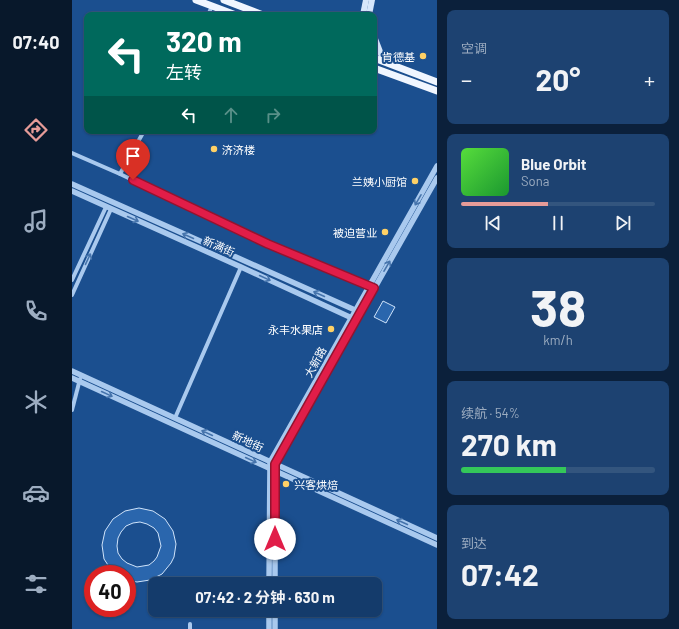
<!DOCTYPE html>
<html lang="zh">
<meta charset="utf-8">
<style>
:root{--surface:#143b6b;--page:#1d4271;--text:#f1f3f6;--muted:#9dadc1;--line:#33557e;--accent:#e69b98}
body{margin:0;font-family:Barlow,"Noto Sans SC",sans-serif;background:var(--page);color:var(--text);height:100vh;display:flex;flex-direction:column;font-size:15px;white-space:nowrap}
*{box-sizing:border-box;margin:0}
p{font-size:13px;color:var(--muted)}
.icon{flex:none;width:22px;height:22px;fill:none;stroke:currentColor;stroke-width:2;stroke-linecap:round;stroke-linejoin:round}
.map{position:relative;flex:1;overflow:hidden}
.drawer{display:flex;flex-direction:column;gap:10px;padding:10px;background:#0b203b;width:242px}
.drawer>*{flex:none}
.hud{position:absolute;left:12px;top:12px;width:293px;height:122px;border-radius:8px;box-shadow:0 1px 3px #0004,0 0 0 1px var(--line);background:#00695c;color:#fff;overflow:hidden}
.speed{position:absolute;left:12px;top:565px;display:flex;gap:8px;font-size:20px;font-weight:700;text-align:center}
.speed>*{display:grid;place-content:center;width:52px;height:52px;border-radius:50%;background:var(--surface);box-shadow:0 1px 3px #0004,0 0 0 1px var(--line);line-height:1}
.speed .limit{border:6px solid #d22;background:#fff;color:#111}
.pin{position:absolute;display:grid;place-items:center;width:34px;height:34px;color:#fff;margin:-41px -17px;border-radius:50% 50% 50% 0;rotate:-45deg;box-shadow:0 0 4px #0007}
.pin .icon{rotate:45deg}
.me{position:absolute;width:44px;margin:-22px;rotate:0deg;stroke-linejoin:round;filter:drop-shadow(0 0 3px #0008)}
.turn{display:flex;align-items:center;gap:14px;height:84px;padding:0 16px;font-size:18px}
.turn .icon{width:52px;height:52px;stroke-width:2.5}
.turn b{display:block;font-size:28px;line-height:34px}
.lanes{display:flex;align-items:center;height:38px;padding:0 16px;background:#0003;justify-content:center;gap:20px;direction:ltr}
.lanes .off{opacity:.35}
.big{font-size:30px;font-weight:700;line-height:1.1}
.drawer .tile{flex:1;display:flex;flex-direction:column;justify-content:center;gap:6px;min-width:0;padding:0 14px;border-radius:8px;background:var(--page)}
.drawer .dial{align-items:center;gap:0}
.dial b{font-size:52px;line-height:1}
.song{display:flex;align-items:center;gap:12px}
.cover{width:48px;height:48px;border-radius:6px;background:linear-gradient(135deg,hsl(110 70% 55%),hsl(130 70% 35%))}
.played{height:4px;border-radius:2px;background:linear-gradient(90deg,var(--accent) 45%,var(--line) 45%)}
.keys{display:flex;justify-content:space-around;direction:ltr}
.heat{display:flex;justify-content:space-between;align-items:center;font-size:22px;direction:ltr}
.charge{height:6px;border-radius:3px;background:linear-gradient(90deg,#34c759 54%,var(--line) 0)}
.trip{position:absolute;left:76px;top:577px;width:234px;height:40px;border-radius:8px;background:var(--surface);box-shadow:0 1px 3px #0004,0 0 0 1px var(--line);font-weight:700;line-height:40px;text-align:center}
main{display:flex;flex:1;min-height:0}
.dock{display:flex;flex-direction:column;width:72px;justify-content:space-around;align-items:center;background:#08182b;color:var(--muted)}
.dock .icon{width:28px;height:28px}
.dock .on{color:var(--accent)}
.dock b{font-size:18px;color:var(--text)}
.map>svg:first-child{display:block}
</style>
<main>
<nav class="dock">
<b>07:40</b>
<svg class="icon on" aria-label="directions" viewBox="0 0 24 24"><path d="M12 3l9 9-9 9-9-9zM9 14v-3h6M13 9l2 2-2 2"/></svg>
<svg class="icon" aria-label="music" viewBox="0 0 24 24"><path d="M9 18V5l10-2v13"/><circle cx="6" cy="18" r="3"/><circle cx="16" cy="16" r="3"/></svg>
<svg class="icon" aria-label="phone" viewBox="0 0 24 24"><path d="M5 4h4l2 5-3 2q2 4 5 5l2-3 5 2v4C11 20 4 13 5 4z"/></svg>
<svg class="icon" aria-label="climate" viewBox="0 0 24 24"><path d="M12 3v18M4 7l16 10M4 17L20 7"/></svg>
<svg class="icon" aria-label="car" viewBox="0 0 24 24"><path d="M5 17H2v-5l4-1 3-4h7l3 4 3 1v5h-3M9 17h6M6 11h13"/><circle cx="7" cy="17" r="2"/><circle cx="17" cy="17" r="2"/></svg>
<svg class="icon" aria-label="filters" viewBox="0 0 24 24"><path d="M4 7h16M4 17h16"/><circle cx="9" cy="7" r="2"/><circle cx="15" cy="17" r="2"/></svg>
</nav>
<div class="map">
<svg width="365" height="629" viewBox="0 0 365 629">
<rect width="100%" height="100%" fill="#1b4f8f"/>
<g fill="#2a66ad" stroke="#cfe3fa" fill-rule="evenodd">
<path d="M311,301L323,307L314,323L302,317Z"/>
<path d="M67,508L81,511L93,519L101,531L104,544L102,557L99,563L90,574L78,580L65,582L55,580V574H44L40,571L32,559L30,545L33,531L41,519L53,511ZM68,522L75,524L82,528L86,533L89,546L85,557L82,561L77,565L65,567L55,563L50,559L46,553L45,546L46,538L49,532L54,526L61,523Z"/>
</g>
<g fill="none" stroke-linecap="round" stroke-linejoin="round">
<g stroke="#a9c9ee" stroke-width="4">
<path d="M136,15L140,6"/>
<path d="M0,153L48,174L196,244L299,287"/>
<path d="M48,174L72,131"/>
<path d="M0,280L34,207"/>
<path d="M0,295L39,209"/>
<path d="M0,410L8,379"/>
<path d="M103,418L169,267"/>
<path d="M118,624V629"/>
</g>
<g stroke="#a9c9ee" stroke-width="5.5">
<path d="M0,184L283,310"/>
<path d="M0,191L169,267L282,319"/>
<path d="M0,371L365,538"/>
<path d="M0,378L365,545"/>
<path d="M197,584L198,462L365,166"/>
<path d="M203,584V464L365,178"/>
<path d="M203,610V629"/>
<path d="M197,629V610"/>
</g>
<g stroke="#d6e6fa" stroke-width="6">
<path d="M291,15L294,0"/>
<path d="M297,15L300,0"/>
<path d="M302,36L312,62"/>
</g>
<g stroke="#f0f6ff" stroke-width="7">
<path d="M124,0L164,15"/>
<path d="M152,0L191,15"/>
<path d="M302,58L365,82"/>
<path d="M302,68L365,91"/>
</g>
</g>
<defs><path id="oneway-shaft" d="M-6 0H5M1.5-3L5.5 0L1.5 3" fill="none" stroke-width="1.6" stroke-linecap="round" stroke-linejoin="round"/></defs>
<g stroke="#4674ac">
<use href="#oneway-shaft" transform="translate(346 200) rotate(120)"/>
<use href="#oneway-shaft" transform="translate(61 219) rotate(24)"/>
<use href="#oneway-shaft" transform="translate(116 236) rotate(-156)"/>
<use href="#oneway-shaft" transform="translate(16 259) rotate(-65)"/>
<use href="#oneway-shaft" transform="translate(315 266) rotate(-60)"/>
<use href="#oneway-shaft" transform="translate(193 278) rotate(25)"/>
<use href="#oneway-shaft" transform="translate(247 294) rotate(-156)"/>
<use href="#oneway-shaft" transform="translate(35 394) rotate(25)"/>
<use href="#oneway-shaft" transform="translate(135 433) rotate(-155)"/>
<use href="#oneway-shaft" transform="translate(179 460) rotate(25)"/>
<use href="#oneway-shaft" transform="translate(330 522) rotate(-156)"/>
</g>
<g fill="none" stroke-linecap="round" stroke-linejoin="round">
<defs>
<path id="route" d="M61,180L196,244L302,288L203,464V539"/>
</defs>
<use href="#route" stroke="#92132f" stroke-width="10"/>
<use href="#route" stroke="#e11d48" stroke-width="7"/>
</g>
<g fill="#ffd166" stroke="#1b4f8f" stroke-width="1.5">
<circle cx="351" cy="56" r="4"/>
<circle cx="142" cy="149" r="4"/>
<circle cx="343" cy="181" r="4"/>
<circle cx="313" cy="232" r="4"/>
<circle cx="259" cy="329" r="4"/>
<circle cx="214" cy="484" r="4"/>
</g>
<g text-anchor="middle" dominant-baseline="central" stroke-width="4" stroke-linejoin="round" paint-order="stroke">
<g font-size="11" fill="#fff" stroke="#1b4f8f" text-anchor="end">
<text x="343" y="56">肯德基</text>
<text x="150" y="149" text-anchor="start">济济楼</text>
<text x="335" y="181">兰姨小厨馆</text>
<text x="305" y="232">被迫营业</text>
<text x="251" y="329">永丰水果店</text>
<text x="222" y="484" text-anchor="start">兴客烘焙</text>
</g>
<g font-size="11" fill="#fff" stroke="#1b4f8f">
<text transform="translate(147 246) rotate(24)">新满街</text>
<text transform="translate(243 362) rotate(-61)">大新路</text>
<text transform="translate(176 441) rotate(25)">新地街</text>
</g>
</g>
</svg>
<div class="speed"><div class="limit">40</div></div>
<div class="pin" style="left:61px;top:180px;background:#d93025"><svg class="icon" aria-label="arrive" viewBox="0 0 24 24"><path d="M6 21V4h12l-3 4 3 4H6"/></svg></div>
<svg class="me" style="left:203px;top:539px" viewBox="-20 -20 40 40"><circle r="19" fill="#fff"/><path d="M0-13L10 11 0 6-10 11z" fill="#e11d48"/></svg>
<div class="trip">07:42 · 2 分钟 · 630 m</div>
<div class="hud">
<div class="turn"><svg class="icon" aria-label="left" viewBox="0 0 24 24"><path d="M17 20v-9H6M10 6l-5 5 5 5"/></svg><div><b>320 m</b>左转</div></div>
<div class="lanes"><svg class="icon" aria-label="left" viewBox="0 0 24 24"><path d="M17 20v-9H6M10 6l-5 5 5 5"/></svg><svg class="icon off" aria-label="ahead" viewBox="0 0 24 24"><path d="M12 20V5M6 11l6-6 6 6"/></svg><svg class="icon off" aria-label="right" viewBox="0 0 24 24"><path d="M7 20v-9h11M14 6l5 5-5 5"/></svg></div>
</div>
</div>
<section class="drawer">
<div class="tile"><p>空调</p>
<div class="heat"><a>−</a><b class="big">20°</b><a>+</a></div>
</div>
<div class="tile">
<div class="song"><i class="cover"></i><div><b>Blue Orbit</b><p>Sona</p></div></div>
<div class="played"></div>
<div class="keys"><svg class="icon" aria-label="previous" viewBox="0 0 24 24"><path d="M18 5L8 12l10 7zM5 5v14"/></svg><svg class="icon" aria-label="pause" viewBox="0 0 24 24"><path d="M8 5v14M16 5v14"/></svg><svg class="icon" aria-label="next" viewBox="0 0 24 24"><path d="M6 5l10 7-10 7zM19 5v14"/></svg></div>
</div>
<div class="tile dial"><b>38</b><p>km/h</p></div>
<div class="tile"><p>续航 · 54%</p><b class="big">270 km</b><div class="charge"></div></div>
<div class="tile"><p>到达</p><b class="big">07:42</b></div>
</section>
</main>
